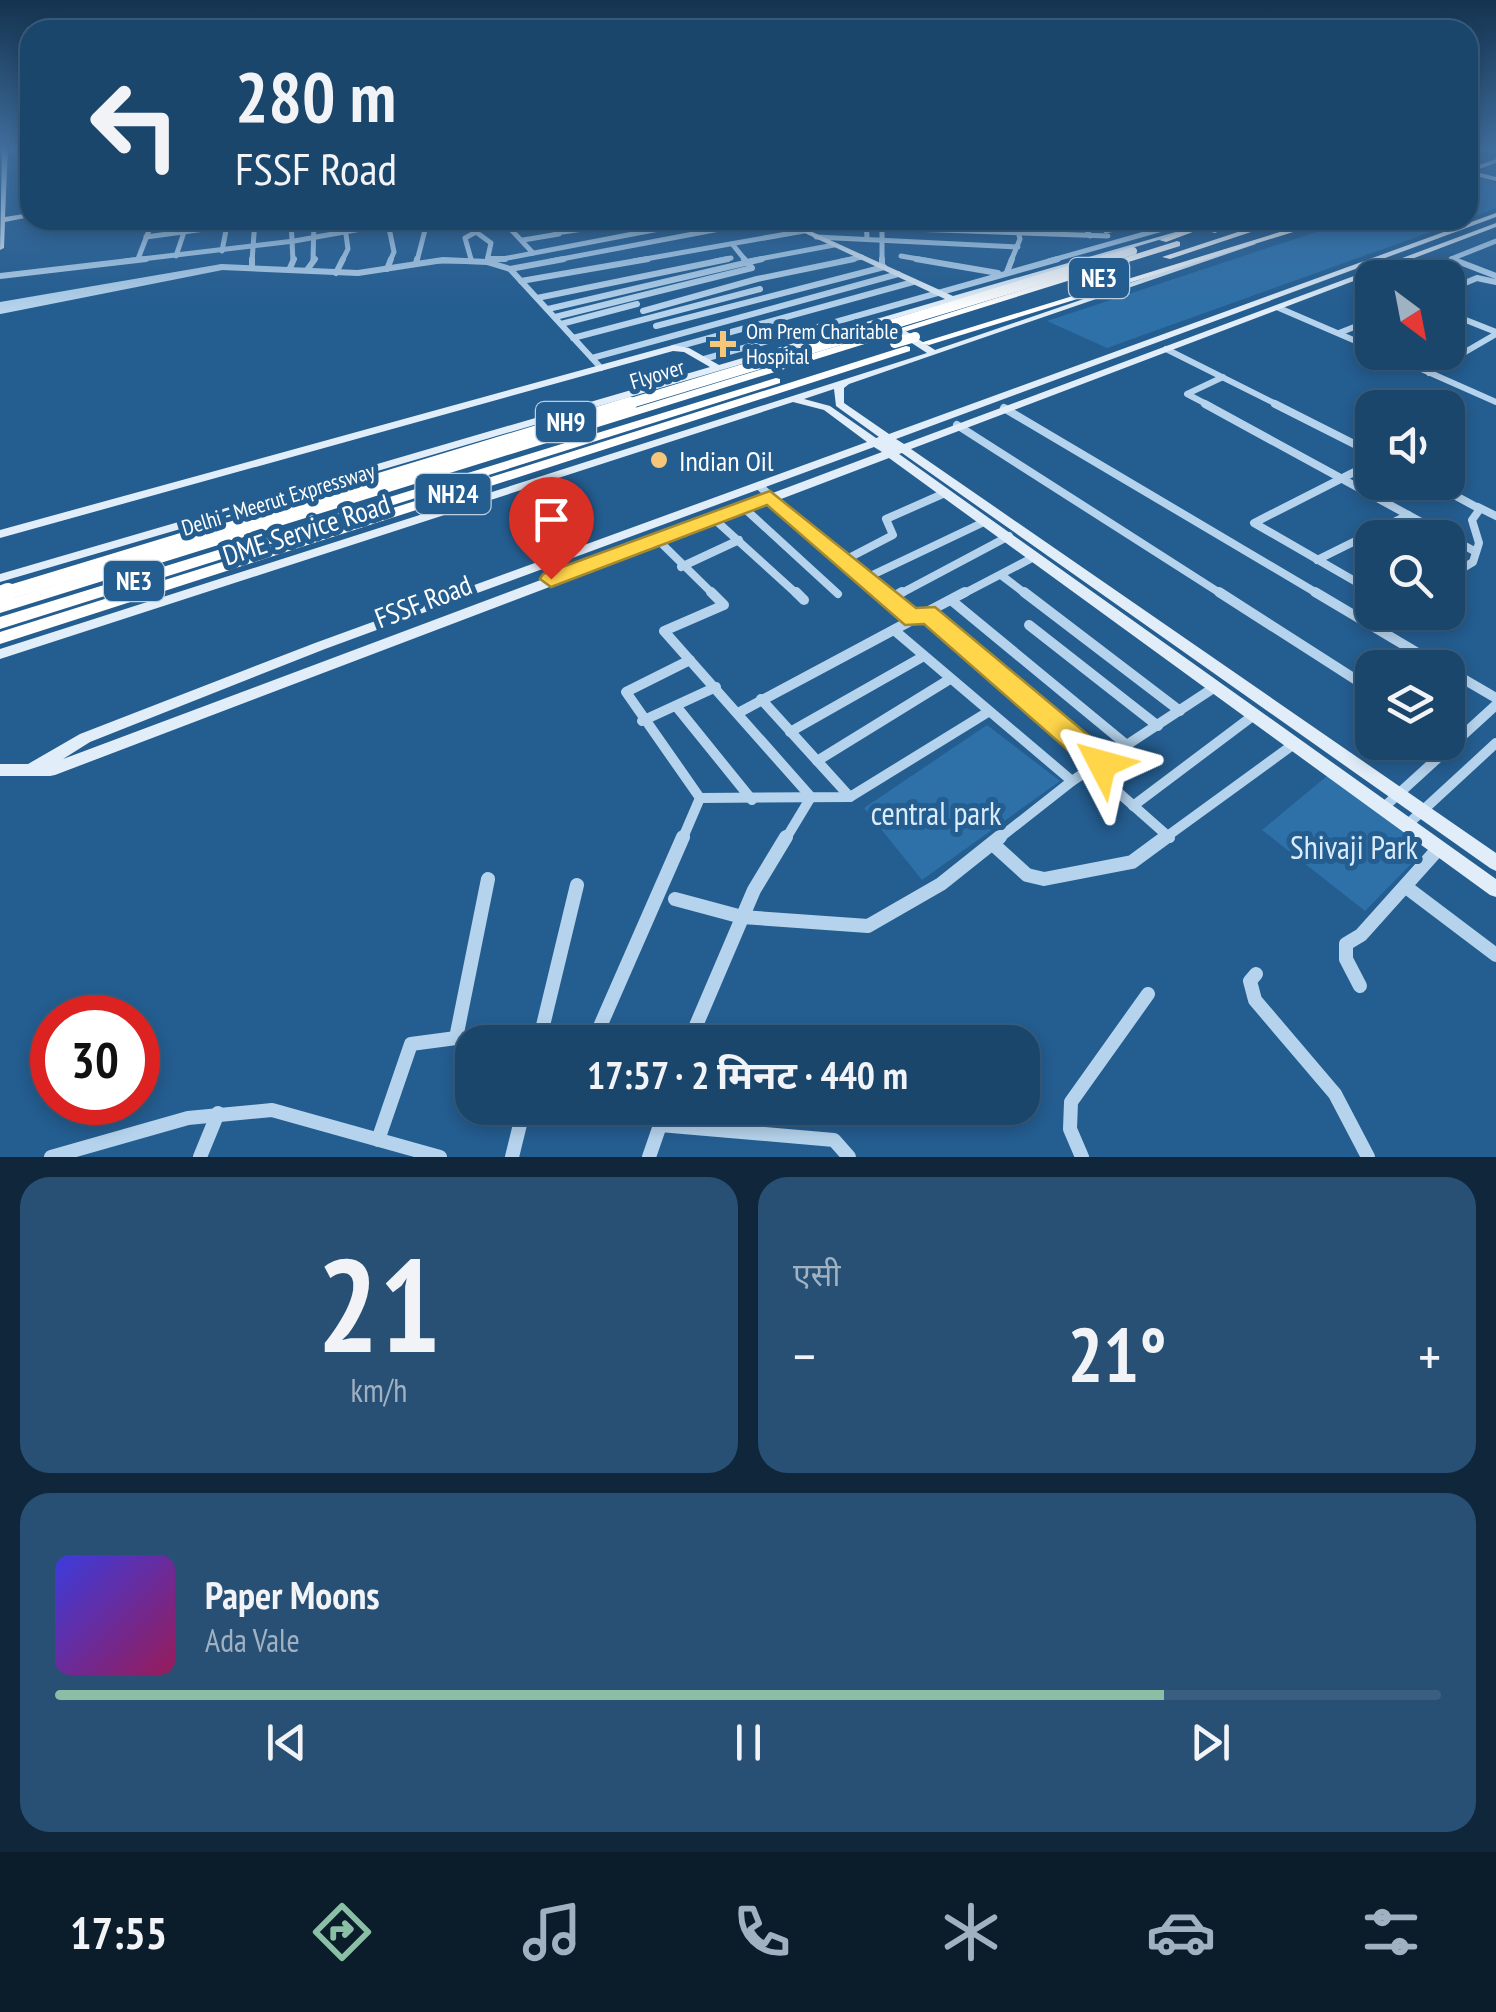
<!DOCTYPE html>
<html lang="hi">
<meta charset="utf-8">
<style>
:root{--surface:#1b466c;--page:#285074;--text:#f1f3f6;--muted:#a0b1c2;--line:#395e7f;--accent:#8abfa5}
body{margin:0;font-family:"PT Sans Narrow","Noto Sans Devanagari",sans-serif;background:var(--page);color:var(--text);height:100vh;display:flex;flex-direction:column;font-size:38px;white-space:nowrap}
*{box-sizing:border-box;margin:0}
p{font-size:32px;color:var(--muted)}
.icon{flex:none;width:55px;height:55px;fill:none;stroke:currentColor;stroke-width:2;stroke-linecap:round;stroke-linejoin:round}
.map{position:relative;height:1157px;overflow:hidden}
.panel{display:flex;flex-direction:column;gap:20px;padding:20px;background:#0f263b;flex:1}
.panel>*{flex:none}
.banner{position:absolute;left:20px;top:20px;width:1458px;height:210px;border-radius:30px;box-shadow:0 5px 15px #0003,0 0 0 2px var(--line);background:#1b466c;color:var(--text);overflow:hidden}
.needle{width:65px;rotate:148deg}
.controls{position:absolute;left:1355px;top:260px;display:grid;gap:20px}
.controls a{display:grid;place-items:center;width:110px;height:110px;border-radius:20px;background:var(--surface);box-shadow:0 5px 15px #0003,0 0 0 2px var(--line);font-size:50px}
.speed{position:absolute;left:30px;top:995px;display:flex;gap:20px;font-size:50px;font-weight:700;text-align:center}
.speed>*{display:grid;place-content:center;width:130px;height:130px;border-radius:50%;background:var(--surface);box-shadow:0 5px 15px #0003,0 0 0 2px var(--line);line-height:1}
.speed .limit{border:15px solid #d22;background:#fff;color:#111}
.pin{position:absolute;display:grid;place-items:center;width:85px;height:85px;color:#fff;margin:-102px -42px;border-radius:50% 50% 50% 0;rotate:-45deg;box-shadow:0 0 10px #0007}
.pin .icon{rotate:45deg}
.me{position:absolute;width:110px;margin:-55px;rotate:309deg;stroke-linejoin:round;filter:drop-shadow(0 0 8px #0008)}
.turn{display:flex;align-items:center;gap:35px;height:210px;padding:0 50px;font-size:45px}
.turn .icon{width:130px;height:130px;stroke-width:2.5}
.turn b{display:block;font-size:70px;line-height:85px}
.big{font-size:75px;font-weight:700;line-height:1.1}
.panel .card{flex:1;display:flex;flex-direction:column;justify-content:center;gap:15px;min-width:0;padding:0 35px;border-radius:30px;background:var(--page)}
.panel .dial{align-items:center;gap:0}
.dial b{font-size:130px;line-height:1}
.song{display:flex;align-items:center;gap:30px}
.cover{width:120px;height:120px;border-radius:15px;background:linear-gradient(135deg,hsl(240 70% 55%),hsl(330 70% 35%))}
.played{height:10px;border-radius:5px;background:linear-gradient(90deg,var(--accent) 80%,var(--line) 80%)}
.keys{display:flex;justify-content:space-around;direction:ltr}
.heat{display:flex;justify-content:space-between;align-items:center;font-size:55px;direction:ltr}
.panel .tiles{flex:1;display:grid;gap:20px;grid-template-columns:1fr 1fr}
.card:last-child{grid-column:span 2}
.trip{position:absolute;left:455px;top:1025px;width:585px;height:100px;border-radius:30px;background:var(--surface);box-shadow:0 5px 15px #0003,0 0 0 2px var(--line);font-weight:700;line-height:100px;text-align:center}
.menu{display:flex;height:160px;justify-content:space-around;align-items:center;background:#0b1c2b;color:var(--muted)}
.menu .icon{width:70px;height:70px}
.menu .active{color:var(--accent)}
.menu b{font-size:45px;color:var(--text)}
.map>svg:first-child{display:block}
</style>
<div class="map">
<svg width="1496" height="1157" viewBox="0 0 1496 1157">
<rect width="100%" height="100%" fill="#245d90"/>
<g fill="#2e70a8">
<path d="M1482,177L1496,184V208L1468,219V182Z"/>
<path d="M1352,220H1464L1107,348L1047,321Z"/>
<path d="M987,725L1060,781L922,880L864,808Z"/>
<path d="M1327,776L1416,839L1418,857L1365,911L1262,830Z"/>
</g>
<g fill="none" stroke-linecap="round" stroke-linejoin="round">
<g stroke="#b5d3ec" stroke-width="5">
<path d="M291,220L293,261"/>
<path d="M467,220L476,232L465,238L471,259"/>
<path d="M502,220L533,253"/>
<path d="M570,220L552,223L556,233L644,220"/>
<path d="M866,220L867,238"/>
<path d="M882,220V261"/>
<path d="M1081,220L1090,236"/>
<path d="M388,223L394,252L390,261"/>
<path d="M882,228L1108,236"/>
<path d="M1106,231L1147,220"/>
<path d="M476,232L491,243L487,261"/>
<path d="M146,237L227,226"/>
<path d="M816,237L1018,247"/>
<path d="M523,240L559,234"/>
<path d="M733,245L746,261"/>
<path d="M222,251L228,220"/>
<path d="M176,256L188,220"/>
<path d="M901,256L930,261"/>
<path d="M138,259L153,220"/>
<path d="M125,261L294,241L411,220"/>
<path d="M252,261L255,220"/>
<path d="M313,261L314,220"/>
<path d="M342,261L348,249L344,220"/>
<path d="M417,261L425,230L420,220"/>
<path d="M436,261H467"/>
<path d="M492,261L706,220"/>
<path d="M551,261L746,224"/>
<path d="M634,261L804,231"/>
<path d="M716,261L731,258"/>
<path d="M749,261L834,245"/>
<path d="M842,261L862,257"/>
<path d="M1011,261L1020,239L1015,220"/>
<path d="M1049,261L1194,220"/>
<path d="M1457,261L1451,259L1496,241"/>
</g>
<g stroke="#b5d3ec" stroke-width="6">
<path d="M488,259H505"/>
<path d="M882,259V266"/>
<path d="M916,259L998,273"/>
<path d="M1452,259L1496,276"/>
<path d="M416,264L417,259"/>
<path d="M252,266V259"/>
<path d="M222,267L358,273L443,260L487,262L510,269L601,368"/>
<path d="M290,268L294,259"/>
<path d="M387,269L391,259"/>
<path d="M510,269L564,259"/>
<path d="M307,270L315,259"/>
<path d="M1007,272L1012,259"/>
<path d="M336,273L343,259"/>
<path d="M0,276L146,259"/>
<path d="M1357,279L1372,285"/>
<path d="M521,281L648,259"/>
<path d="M1448,290L1477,278L1496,282"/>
<path d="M537,298L728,259"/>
<path d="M0,305L222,267L0,311"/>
<path d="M1279,308L1372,348"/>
<path d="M548,309L762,259"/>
<path d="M643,311L757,279L854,259"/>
<path d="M1448,313L1496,332"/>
<path d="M555,317L752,268L744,259"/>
<path d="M561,324L637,304"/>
<path d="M656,326L884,267"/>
<path d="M1339,333L1372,320"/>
<path d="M573,338L760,289"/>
<path d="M673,348L913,282"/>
<path d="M1166,349L1280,406"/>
<path d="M1383,352L1496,402"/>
<path d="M592,358L898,274"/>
<path d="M704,359L1058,259"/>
<path d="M1429,373L1496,334"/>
<path d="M1210,406L1187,394L1223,377"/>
</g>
<g stroke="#b5d3ec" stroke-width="8">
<path d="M1205,404L1476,552"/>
<path d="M1275,404L1372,453"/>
<path d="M1004,408L1320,595"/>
<path d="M957,425L1223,595"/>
<path d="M1372,463L1254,523L1372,591"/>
<path d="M1430,482L1480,509L1472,520L1479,543L1473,562L1448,577"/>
<path d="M759,486L886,595"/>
<path d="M743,507L838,594"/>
<path d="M1478,507L1496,516"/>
<path d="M713,518L798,595"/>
<path d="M657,539L714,595"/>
<path d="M845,560L893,535L886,519L945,493"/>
<path d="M1317,560L1408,515"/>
<path d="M681,567L739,540"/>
<path d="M1001,575L1027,595"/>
<path d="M866,578L984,522"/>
<path d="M898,595L1009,536"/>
<path d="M961,595L1034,557"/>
</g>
<g stroke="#b5d3ec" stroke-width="10">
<path d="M711,592L724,605L664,631L811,797L785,840"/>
<path d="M796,592L804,600"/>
<path d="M883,592L914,619L965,592"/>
<path d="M1024,592L1180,711"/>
<path d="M1219,592L1372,690"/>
<path d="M1315,592L1443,668"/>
<path d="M890,599L902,592"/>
<path d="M951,600L1128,746"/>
<path d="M1411,612L1421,619"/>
<path d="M926,613L1103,764"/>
<path d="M1029,625L1158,726"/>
<path d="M894,630L1072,781"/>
<path d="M1448,670L1496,698"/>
<path d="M761,699L850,797"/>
<path d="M676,706L752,800"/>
<path d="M740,712L914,619"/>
<path d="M642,721L716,687"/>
<path d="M790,732L924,656"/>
<path d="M817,761L950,679"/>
<path d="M1093,770L1170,838"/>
<path d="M700,798L850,797L988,712"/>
<path d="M1133,806L1254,715"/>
<path d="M1383,808L1496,705"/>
<path d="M1407,825L1496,743"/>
<path d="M682,840L700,798L626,692L690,660"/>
<path d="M997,840L1072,781L1215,687"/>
<path d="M1162,840L1294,744"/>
</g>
<g stroke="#b5d3ec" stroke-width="14">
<path d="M994,845L1027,875L1044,879L1132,862L1166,837"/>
<path d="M1406,887L1496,955"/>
<path d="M675,899L742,917L868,926L941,884L1000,837"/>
<path d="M1256,974L1250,981L1255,1000L1335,1094L1368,1157"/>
<path d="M1360,986L1346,959V944L1361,935L1439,848"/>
<path d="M539,1042L577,885"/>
<path d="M604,1042L598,1031L683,837"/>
<path d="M689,1042L754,890L786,837"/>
<path d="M660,1125L834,1140L849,1157"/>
<path d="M378,1140L411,1044L456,1038L488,879"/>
<path d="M51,1157L188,1118L272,1110L440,1157"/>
<path d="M200,1157L218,1113"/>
<path d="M512,1157L524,1108"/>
<path d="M649,1157L666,1108"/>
<path d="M1082,1157L1070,1129L1071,1102L1148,994"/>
</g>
<g fill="#e1eef9" fill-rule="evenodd">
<path d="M2,148H8L5,217L30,213V217L5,222L4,248L0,250Z"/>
<path d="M1491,148H1496V151Z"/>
<path d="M1468,170L1496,177V181L1468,174Z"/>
<path d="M1496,213V217L896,439L904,444L1496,223V227L911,449L1496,853V871L1490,868L902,453L899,454L1496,879V897L1490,895L889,458L55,775L50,776H0V764H28L80,734L315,643L867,442L824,410L793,402L0,659V649L927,353L881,323L0,582V574L710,367L684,352L673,351L0,538V530L673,345L689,348L719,365L945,299L777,220H786L953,296L1200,225L1206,226L889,320L935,350L1249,242L1256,244L849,384L844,388V403L889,434ZM834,389L836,406L879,437L876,438L830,406L804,399ZM874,447L882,452L63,759L90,742L325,649Z"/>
</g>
<g fill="#fff" fill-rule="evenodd">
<path d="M1480,148H1491L1468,156V152Z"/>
<path d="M1496,159V163L1468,173V169Z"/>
<path d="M1213,220H1225L1166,242L1159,240Z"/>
<path d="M1231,220H1242L1215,233L1208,231Z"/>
<path d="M1274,220H1287L1170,259L1162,257Z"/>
<path d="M1319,220H1332L929,345L920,343Z"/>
<path d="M1177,241L1180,242V246L907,331L898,329Z"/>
<path d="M883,332L888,335L887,337L0,613V602Z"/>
<path d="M906,346L910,347V351L0,644V632Z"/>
<path d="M776,378L780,379V383L0,629V617Z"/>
</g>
<path stroke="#fff" stroke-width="8" d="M1100,261L1133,251"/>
<g stroke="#fff" stroke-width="10">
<path d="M895,343L915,337"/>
<path d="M621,406L1108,259"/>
</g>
<path stroke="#fff" stroke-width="14" d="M0,595L630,404"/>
<path stroke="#fff" stroke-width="18" d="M0,595L8,592"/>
</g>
<linearGradient id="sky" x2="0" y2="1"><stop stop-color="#14334f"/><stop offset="0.48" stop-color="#3f6d9c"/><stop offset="1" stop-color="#3f6d9c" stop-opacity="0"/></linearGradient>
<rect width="1496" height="310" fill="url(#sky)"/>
<path fill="#ffd54a" stroke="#a68a30" stroke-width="2.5" d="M770,491L916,608L935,607L1112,755L1116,764L1112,772H1093L924,624L905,625L767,505L559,584L551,587L540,579L543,574Z"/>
<g fill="#f6c779" stroke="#245d90" stroke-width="4">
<path d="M718 329h10v10h10v10h-10v10h-10v-10h-10v-10h10z"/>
<circle cx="659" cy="460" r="10"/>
</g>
<g text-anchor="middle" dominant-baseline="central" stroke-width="10" stroke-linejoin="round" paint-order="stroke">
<g font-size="22" fill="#fff" stroke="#245d90" text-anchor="start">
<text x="746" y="331">Om Prem Charitable<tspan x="746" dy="25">Hospital</tspan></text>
</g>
<g font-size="22" fill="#fff" stroke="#245d90">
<text transform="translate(657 374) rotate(-17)">Flyover</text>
<text transform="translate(278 499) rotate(-17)">Delhi - Meerut Expressway</text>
</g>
<g fill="#245d90" stroke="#bdcede" stroke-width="2.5">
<rect x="1069" y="258" width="60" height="40" rx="8"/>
<rect x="536" y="402" width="60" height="40" rx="8"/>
<rect x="415.5" y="474" width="75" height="40" rx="8"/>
<rect x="104" y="561" width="60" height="40" rx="8"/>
</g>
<g font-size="25" font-weight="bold" fill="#fff">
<text x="1099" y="278">NE3</text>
<text x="566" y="422">NH9</text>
<text x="453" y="494">NH24</text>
<text x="134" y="581">NE3</text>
</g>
<g font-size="28" fill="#fff" stroke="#245d90" text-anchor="start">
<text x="679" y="460">Indian Oil</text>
</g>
<g font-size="28" fill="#fff" stroke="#245d90">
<text transform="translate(306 529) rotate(-18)">DME Service Road</text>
<text transform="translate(423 601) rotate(-21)">FSSF Road</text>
</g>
<g font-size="32" fill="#daebf9" stroke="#245d90">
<text x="936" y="813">central park</text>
<text x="1354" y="847">Shivaji Park</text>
</g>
</g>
</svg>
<div class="controls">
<a><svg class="needle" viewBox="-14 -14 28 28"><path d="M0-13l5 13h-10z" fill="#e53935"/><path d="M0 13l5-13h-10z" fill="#a0b1c2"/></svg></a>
<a><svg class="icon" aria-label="sound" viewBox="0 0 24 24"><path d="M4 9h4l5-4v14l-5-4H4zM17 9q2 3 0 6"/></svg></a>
<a><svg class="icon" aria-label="search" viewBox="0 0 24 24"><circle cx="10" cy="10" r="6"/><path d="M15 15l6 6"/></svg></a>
<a><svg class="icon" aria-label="layers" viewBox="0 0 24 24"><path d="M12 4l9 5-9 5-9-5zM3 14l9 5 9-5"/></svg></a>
</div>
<div class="speed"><div class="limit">30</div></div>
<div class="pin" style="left:551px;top:579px;background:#d93025"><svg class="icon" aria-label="arrive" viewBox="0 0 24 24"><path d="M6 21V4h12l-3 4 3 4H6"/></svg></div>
<svg class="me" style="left:1102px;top:764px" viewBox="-20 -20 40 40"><path d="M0-17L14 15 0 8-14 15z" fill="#ffd54a" stroke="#fff" stroke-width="4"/></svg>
<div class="trip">17:57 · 2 मिनट · 440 m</div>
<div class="banner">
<div class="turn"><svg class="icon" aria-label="left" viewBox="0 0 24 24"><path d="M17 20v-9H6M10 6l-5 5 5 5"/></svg><div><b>280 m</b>FSSF Road</div></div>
</div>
</div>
<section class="panel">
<div class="tiles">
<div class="card dial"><b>21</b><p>km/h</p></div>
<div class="card"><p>एसी</p>
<div class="heat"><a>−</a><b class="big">21°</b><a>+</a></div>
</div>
<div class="card">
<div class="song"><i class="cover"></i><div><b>Paper Moons</b><p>Ada Vale</p></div></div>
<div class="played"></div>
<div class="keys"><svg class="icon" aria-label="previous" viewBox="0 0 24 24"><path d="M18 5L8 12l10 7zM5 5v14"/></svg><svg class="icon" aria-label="pause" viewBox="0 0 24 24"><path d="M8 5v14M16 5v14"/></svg><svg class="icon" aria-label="next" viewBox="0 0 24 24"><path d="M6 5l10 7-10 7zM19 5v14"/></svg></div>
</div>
</div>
</section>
<nav class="menu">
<b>17:55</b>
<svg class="icon active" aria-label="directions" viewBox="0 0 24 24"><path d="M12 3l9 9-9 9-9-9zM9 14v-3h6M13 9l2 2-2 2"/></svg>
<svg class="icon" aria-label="music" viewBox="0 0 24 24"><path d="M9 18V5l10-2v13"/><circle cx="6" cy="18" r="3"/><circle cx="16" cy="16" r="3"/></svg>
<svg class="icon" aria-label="phone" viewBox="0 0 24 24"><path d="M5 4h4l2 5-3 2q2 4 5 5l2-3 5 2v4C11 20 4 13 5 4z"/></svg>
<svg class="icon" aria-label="climate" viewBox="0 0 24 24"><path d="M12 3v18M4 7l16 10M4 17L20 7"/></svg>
<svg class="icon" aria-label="car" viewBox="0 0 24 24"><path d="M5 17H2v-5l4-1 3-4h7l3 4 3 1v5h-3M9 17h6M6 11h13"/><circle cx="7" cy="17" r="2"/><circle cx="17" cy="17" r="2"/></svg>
<svg class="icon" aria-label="filters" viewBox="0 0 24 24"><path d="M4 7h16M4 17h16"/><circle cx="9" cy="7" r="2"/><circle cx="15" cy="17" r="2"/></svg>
</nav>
